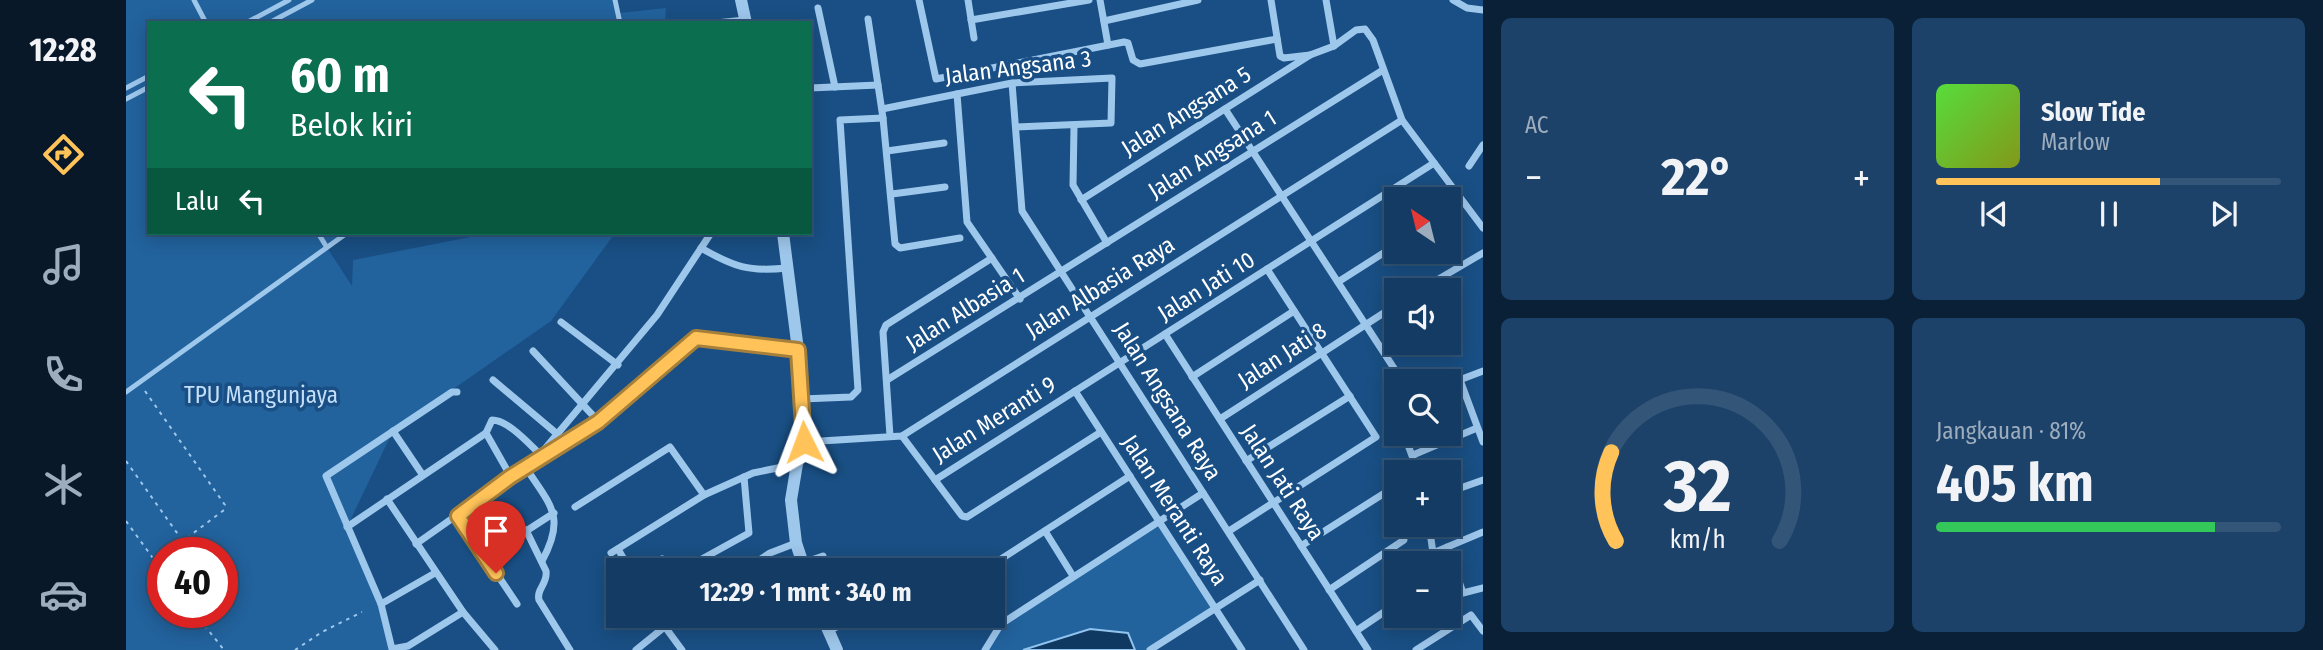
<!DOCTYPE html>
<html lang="id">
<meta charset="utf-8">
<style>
:root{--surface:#133b63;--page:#1c4269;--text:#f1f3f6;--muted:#9dadbe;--line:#325578;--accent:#ffc359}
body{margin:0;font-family:"Fira Sans Condensed",sans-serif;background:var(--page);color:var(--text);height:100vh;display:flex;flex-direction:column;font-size:26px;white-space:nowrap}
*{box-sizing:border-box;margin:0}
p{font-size:23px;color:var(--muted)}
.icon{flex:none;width:38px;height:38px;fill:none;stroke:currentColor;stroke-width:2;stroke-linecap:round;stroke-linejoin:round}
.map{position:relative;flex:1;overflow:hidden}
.details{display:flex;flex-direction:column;gap:18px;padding:18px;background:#0a2036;width:840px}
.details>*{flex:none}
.banner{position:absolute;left:21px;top:21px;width:665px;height:214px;border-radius:0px;box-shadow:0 4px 18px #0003,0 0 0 2px var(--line);background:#0b6e4f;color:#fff;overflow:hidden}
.needle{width:46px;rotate:325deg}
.controls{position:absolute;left:1258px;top:187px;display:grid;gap:14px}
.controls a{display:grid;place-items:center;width:77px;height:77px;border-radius:0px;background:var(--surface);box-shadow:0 4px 18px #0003,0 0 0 2px var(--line);font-size:35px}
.speed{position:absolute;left:21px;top:537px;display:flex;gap:14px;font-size:35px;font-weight:700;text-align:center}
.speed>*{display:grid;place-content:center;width:91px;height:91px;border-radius:50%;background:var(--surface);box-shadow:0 4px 18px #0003,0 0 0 2px var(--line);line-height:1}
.speed .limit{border:10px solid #d22;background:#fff;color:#111}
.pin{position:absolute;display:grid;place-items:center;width:60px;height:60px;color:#fff;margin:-72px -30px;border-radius:50% 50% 50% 0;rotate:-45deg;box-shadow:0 0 7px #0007}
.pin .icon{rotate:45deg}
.me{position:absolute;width:77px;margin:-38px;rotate:357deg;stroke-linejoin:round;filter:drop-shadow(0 0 5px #0008)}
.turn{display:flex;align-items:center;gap:24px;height:147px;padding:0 28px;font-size:32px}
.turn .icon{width:91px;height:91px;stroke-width:2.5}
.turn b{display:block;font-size:49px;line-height:60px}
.then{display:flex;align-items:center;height:66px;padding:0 28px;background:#0003;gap:14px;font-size:26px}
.big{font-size:52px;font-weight:700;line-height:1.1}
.details .card{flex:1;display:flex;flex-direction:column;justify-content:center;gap:10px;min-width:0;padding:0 24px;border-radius:10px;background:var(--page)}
.details .dial{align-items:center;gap:0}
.dial svg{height:182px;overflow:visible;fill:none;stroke:var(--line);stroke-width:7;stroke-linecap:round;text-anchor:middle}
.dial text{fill:var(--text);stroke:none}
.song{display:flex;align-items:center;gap:21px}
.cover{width:84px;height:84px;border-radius:10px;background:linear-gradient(135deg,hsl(110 70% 55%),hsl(70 70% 35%))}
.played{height:7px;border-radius:4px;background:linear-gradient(90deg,var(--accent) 65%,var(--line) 65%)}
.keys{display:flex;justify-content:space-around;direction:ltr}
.heat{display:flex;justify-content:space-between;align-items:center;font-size:38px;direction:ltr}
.charge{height:10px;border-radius:5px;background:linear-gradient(90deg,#34c759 81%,var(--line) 0)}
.details .tiles{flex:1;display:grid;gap:18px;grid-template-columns:repeat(2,1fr)}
.trip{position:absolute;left:480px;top:558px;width:399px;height:70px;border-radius:0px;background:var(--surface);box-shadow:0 4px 18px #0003,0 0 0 2px var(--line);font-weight:700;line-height:70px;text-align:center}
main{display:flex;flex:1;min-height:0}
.tab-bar{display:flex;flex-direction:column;width:126px;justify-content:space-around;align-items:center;background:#081828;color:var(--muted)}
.tab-bar .icon{width:49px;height:49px}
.tab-bar .selected{color:var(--accent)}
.tab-bar b{font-size:32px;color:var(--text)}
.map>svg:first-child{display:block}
</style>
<main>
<nav class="tab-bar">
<b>12:28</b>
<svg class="icon selected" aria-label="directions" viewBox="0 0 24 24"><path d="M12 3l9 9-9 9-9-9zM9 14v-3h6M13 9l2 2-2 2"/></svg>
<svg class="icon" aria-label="music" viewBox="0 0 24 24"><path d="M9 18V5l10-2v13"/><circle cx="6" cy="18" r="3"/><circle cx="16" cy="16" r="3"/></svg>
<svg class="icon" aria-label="phone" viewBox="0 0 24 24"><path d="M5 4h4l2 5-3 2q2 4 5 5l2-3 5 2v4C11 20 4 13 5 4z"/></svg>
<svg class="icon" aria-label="climate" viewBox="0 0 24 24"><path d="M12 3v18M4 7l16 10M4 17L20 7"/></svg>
<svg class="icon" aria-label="car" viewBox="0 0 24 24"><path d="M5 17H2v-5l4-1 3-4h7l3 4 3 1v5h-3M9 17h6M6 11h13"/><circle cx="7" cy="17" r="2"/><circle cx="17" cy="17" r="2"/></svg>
</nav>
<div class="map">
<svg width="1357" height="650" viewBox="0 0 1357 650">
<rect width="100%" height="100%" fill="#194f84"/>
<g fill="#22629d" fill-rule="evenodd">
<path d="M0,0H489L494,13L540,8L539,23H23V233H221L200,246L226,286L227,260L365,233H489L425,321L267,431L221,527L255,604L266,650H0ZM37,553H96V612H37Z"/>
<path d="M1033,521L1089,608L1024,650H1009L1001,633L897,650H859L875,624Z"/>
</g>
<path fill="#103961" stroke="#90c3ee" stroke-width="2" d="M964,629L1002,633L1009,650H897Z"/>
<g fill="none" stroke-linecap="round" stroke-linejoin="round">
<g stroke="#9ec7ec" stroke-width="2" stroke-dasharray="3.5 5" stroke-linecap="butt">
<path d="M19,391L99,505L98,510L41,553"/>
<path d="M0,461L56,540"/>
<path d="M0,521L37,572"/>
<path d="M30,561L37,556"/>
<path d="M68,612L98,650"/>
<path d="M169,650L196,632L236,612"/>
</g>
<g stroke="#9ec7ec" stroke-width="5">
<path d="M68,0L80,23"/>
<path d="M489,0L494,23"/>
<path d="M120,23L163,0"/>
<path d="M143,23L186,0"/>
<path d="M0,88L23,76"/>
<path d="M0,99L23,87"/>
<path d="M192,233L200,246"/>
<path d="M0,392L221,233"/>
</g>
<g stroke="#9ec7ec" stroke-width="7">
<path d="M793,0L810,79L998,42L1002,43L1007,60L1014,64L1151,39"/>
<path d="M842,0L848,38"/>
<path d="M974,0L982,45"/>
<path d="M1145,0L1154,56L1158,58L1184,55L1208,46L1200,0"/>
<path d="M1327,0L1341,8L1357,10"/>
<path d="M692,8L709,87"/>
<path d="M742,19L757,118L769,244L774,248L834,238"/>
<path d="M845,20L963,0"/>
<path d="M978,21L1072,0"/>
<path d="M590,23L619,20"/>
<path d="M1208,46L1230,30L1239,29L1247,40L1276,120L1357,228"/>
<path d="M886,83L896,211L1178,650"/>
<path d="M684,88L752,85"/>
<path d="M831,94L841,222L894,299"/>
<path d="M756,109L886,83L986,78L985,123L890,127"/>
<path d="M1099,109L1273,376"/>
<path d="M948,127L947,185L981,243"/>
<path d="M761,151L818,143"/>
<path d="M1343,166L1357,145"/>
<path d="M766,194L819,187"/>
<path d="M955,200L1184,55"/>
<path d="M1323,212L1337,203"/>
<path d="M575,248C608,267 623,272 661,268"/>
<path d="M1212,282L1270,245"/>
<path d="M1294,290L1357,253"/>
<path d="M435,322L492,365"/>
<path d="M1039,334L1242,650"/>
<path d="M407,351L473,422"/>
<path d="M1066,377L1168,311"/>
<path d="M367,380L430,433"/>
<path d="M761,380L1257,70"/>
<path d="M1334,380L1357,442"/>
<path d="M1323,384L1357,371"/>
<path d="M949,391L1116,650"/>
<path d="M331,392H326L200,476L255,604L266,649L282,646L337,612"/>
<path d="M676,399L725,397L732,390L714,120L757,118"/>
<path d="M1270,405L1267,408L1270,417"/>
<path d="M1094,419L1270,305"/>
<path d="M267,431L296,474"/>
<path d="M360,433L385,477"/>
<path d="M1278,434L1292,472"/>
<path d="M764,436L757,332L760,325L866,258"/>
<path d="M776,436L836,516L841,517L975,432"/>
<path d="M679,442L776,436L1276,120"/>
<path d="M1287,455L1351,428"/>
<path d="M412,457L531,315L585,233"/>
<path d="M1120,461L1224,396"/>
<path d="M400,468C425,506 440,517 416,561"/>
<path d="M809,480L1308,163"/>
<path d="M1323,492L1357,480"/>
<path d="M261,499L337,612L369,650"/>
<path d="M449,507L544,447L578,495"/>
<path d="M332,516L391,604"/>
<path d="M1303,525L1307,553L1357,532"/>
<path d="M221,527L360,433L366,420C382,420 402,443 414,454"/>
<path d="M400,530L420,571C422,584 410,589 413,600L444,650"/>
<path d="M919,531L947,576"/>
<path d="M1103,531L1250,437L1141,269"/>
<path d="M290,544L385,477L473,422L566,340L672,350"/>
<path d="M1175,546L1265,489L1270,490"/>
<path d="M1321,547L1337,593L1357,588"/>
<path d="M492,549L504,570"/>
<path d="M485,553L578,495L627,473L671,464"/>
<path d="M360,557L428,513"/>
<path d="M536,559L543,570"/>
<path d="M677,563L697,556"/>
<path d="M556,570L623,533L618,477"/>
<path d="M618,570L644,553L670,543"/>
<path d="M858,570L1004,476"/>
<path d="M1203,590L1278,540L1277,525"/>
<path d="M255,604L309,573"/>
<path d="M531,616L556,650"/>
<path d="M702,631L733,616"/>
<path d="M1230,631L1270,604"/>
<path d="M510,650L552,616"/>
<path d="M859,650L875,624L1077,493"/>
<path d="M1024,650L1134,580"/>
<path d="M1290,650L1345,615L1357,631"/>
</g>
<g stroke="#9ec7ec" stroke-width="12">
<path d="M615,0L620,23"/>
<path d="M657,233L672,350L679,442L671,464L665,500L670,543L679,570"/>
<path d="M696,616L711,650"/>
</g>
</g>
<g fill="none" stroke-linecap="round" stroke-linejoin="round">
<defs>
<path id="route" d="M370,573L332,516L384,477L472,422L570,338L672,350L678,442"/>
</defs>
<use href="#route" stroke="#a67f3a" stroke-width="18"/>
<use href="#route" stroke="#ffc359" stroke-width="12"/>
</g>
<g text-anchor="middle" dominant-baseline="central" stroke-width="7" stroke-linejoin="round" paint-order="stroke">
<g font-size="23" fill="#fff" stroke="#194f84">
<text transform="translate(892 67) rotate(-7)">Jalan Angsana 3</text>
<text transform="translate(1060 111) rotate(-32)">Jalan Angsana 5</text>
<text transform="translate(1086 154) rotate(-32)">Jalan Angsana 1</text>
<text transform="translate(1080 286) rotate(-32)">Jalan Jati 10</text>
<text transform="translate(974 287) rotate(-32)">Jalan Albasia Raya</text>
<text transform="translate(839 309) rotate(-32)">Jalan Albasia 1</text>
<text transform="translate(1156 355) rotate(-33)">Jalan Jati 8</text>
<text transform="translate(1042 401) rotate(58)">Jalan Angsana Raya</text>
<text transform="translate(868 419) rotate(-32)">Jalan Meranti 9</text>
<text transform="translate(1157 482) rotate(57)">Jalan Jati Raya</text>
<text transform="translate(1049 510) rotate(57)">Jalan Meranti Raya</text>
</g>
<g font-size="23" fill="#c3dff9" stroke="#194f84">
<text x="135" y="395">TPU Mangunjaya</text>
</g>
</g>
</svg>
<div class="controls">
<a><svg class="needle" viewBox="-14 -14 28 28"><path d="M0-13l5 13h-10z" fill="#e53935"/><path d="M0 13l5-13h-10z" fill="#9dadbe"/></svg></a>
<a><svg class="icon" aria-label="sound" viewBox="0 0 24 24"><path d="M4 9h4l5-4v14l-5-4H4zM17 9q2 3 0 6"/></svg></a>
<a><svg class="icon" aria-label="search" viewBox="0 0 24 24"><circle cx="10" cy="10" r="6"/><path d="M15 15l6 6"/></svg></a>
<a>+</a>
<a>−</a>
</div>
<div class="speed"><div class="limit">40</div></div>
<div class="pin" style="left:370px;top:573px;background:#d93025"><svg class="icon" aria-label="arrive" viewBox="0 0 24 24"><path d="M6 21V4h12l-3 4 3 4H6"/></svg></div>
<svg class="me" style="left:678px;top:442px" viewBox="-20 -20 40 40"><path d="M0-17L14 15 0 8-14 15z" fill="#ffc359" stroke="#fff" stroke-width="4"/></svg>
<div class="trip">12:29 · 1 mnt · 340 m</div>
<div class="banner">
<div class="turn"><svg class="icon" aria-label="left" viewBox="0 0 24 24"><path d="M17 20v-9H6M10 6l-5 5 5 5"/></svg><div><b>60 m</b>Belok kiri</div></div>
<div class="then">Lalu<svg class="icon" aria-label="left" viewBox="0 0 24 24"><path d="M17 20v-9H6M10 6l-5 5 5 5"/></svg></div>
</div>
</div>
<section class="details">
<div class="tiles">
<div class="card"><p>AC</p>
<div class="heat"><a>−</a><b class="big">22°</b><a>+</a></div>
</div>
<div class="card">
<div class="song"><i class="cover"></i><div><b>Slow Tide</b><p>Marlow</p></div></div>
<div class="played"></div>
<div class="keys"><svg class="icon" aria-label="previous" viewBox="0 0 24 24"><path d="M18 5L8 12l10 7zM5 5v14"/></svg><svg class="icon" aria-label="pause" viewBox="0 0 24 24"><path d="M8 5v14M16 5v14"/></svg><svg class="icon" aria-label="next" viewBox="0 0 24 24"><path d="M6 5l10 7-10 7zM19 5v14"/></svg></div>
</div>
<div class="card dial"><svg viewBox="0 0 100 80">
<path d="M14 69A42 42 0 1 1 86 69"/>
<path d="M14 69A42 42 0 0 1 12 30" stroke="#ffc359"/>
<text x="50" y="56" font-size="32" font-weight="700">32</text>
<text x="50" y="72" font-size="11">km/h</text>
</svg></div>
<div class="card"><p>Jangkauan · 81%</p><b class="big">405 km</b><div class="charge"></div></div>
</div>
</section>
</main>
